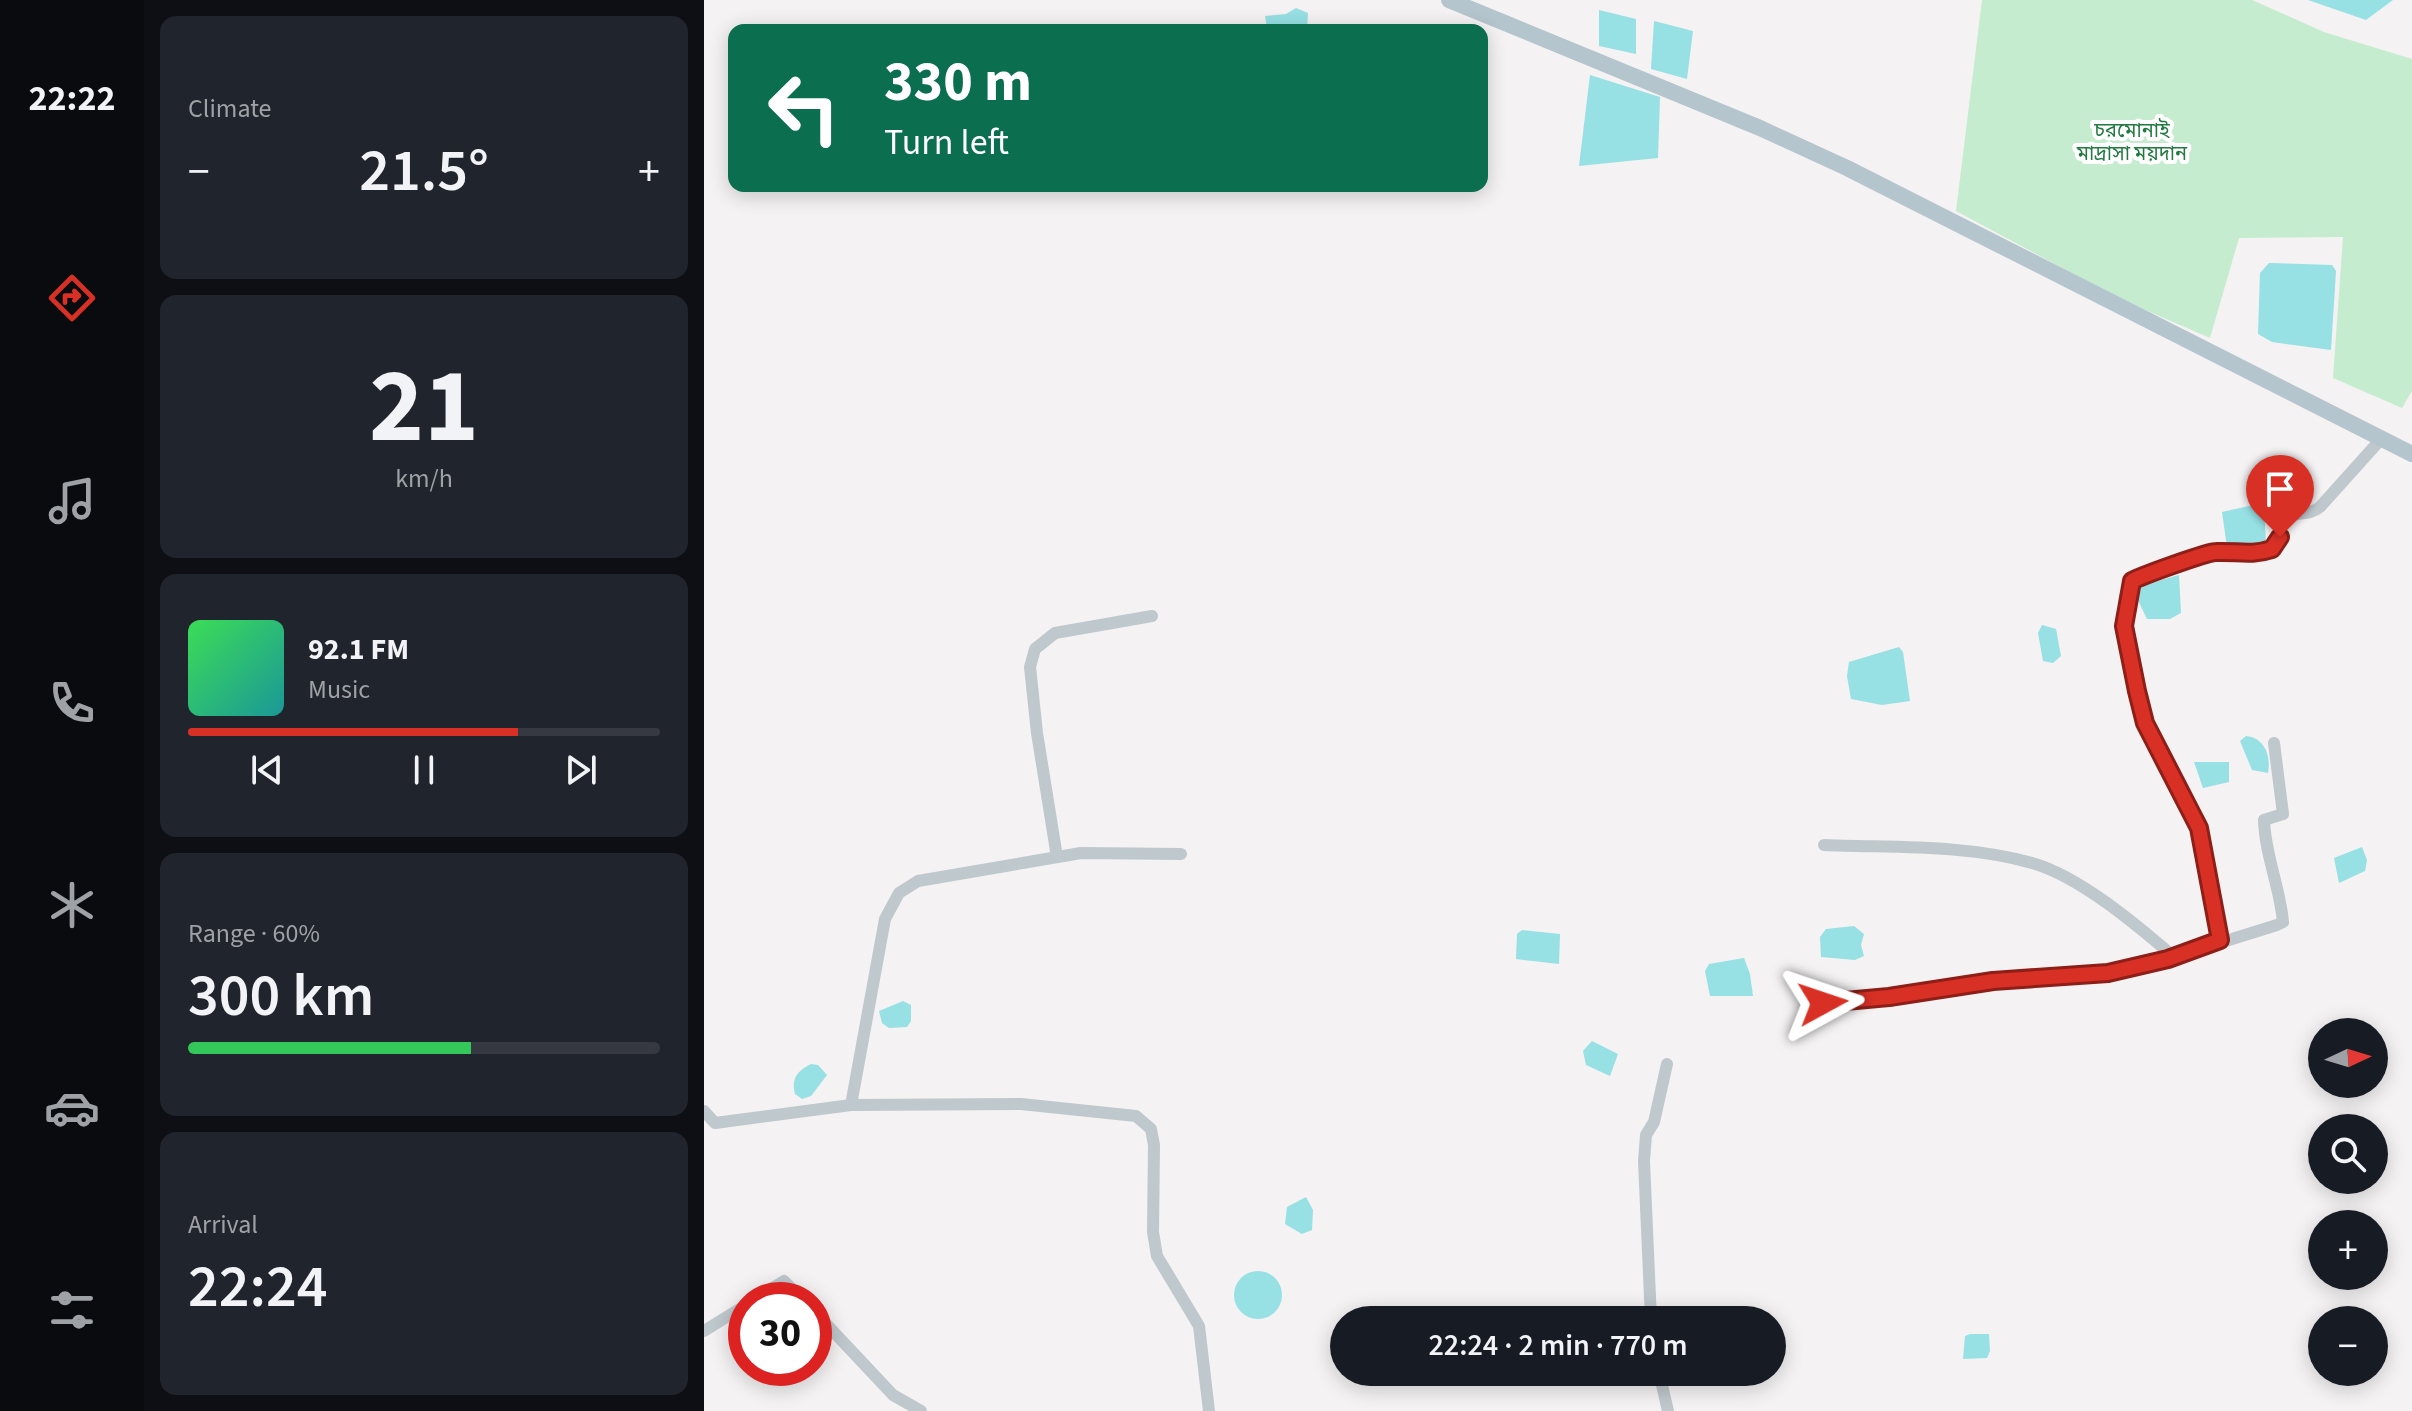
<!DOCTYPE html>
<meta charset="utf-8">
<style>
:root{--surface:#171b24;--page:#20242c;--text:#f1f3f6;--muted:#9ea1a6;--line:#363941;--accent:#d93025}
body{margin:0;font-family:"Source Sans 3","Noto Sans Bengali",sans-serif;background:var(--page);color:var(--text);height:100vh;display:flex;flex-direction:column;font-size:30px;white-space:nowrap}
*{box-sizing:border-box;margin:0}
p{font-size:26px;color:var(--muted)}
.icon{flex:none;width:44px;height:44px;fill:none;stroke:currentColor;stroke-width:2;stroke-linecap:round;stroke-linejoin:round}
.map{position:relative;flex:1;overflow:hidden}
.side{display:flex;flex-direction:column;gap:16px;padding:16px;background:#0d0f14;width:560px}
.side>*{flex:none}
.guide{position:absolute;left:24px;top:24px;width:760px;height:168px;border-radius:16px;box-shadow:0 4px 20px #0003;background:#0b6e4f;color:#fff;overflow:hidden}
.needle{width:52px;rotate:86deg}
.controls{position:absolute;left:1604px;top:1018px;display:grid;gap:16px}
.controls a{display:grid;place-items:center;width:80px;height:80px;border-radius:50%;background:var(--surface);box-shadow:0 4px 20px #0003;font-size:40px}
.speed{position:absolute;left:24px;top:1282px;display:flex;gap:16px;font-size:40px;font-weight:700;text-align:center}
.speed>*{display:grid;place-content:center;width:104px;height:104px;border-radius:50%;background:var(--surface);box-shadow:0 4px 20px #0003;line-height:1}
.speed .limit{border:12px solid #d22;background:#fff;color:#111}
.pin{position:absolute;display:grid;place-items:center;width:68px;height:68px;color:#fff;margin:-82px -34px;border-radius:50% 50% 50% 0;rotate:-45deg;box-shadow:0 0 8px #0007}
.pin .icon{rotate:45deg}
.me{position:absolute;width:88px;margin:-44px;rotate:85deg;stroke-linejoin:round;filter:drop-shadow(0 0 6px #0008)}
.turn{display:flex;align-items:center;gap:28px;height:168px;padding:0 24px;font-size:36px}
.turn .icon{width:104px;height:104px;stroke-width:2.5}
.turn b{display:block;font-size:56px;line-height:68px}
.big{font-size:60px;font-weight:600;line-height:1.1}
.side .card{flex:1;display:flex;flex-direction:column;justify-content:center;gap:12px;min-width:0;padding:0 28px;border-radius:16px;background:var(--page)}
.side .dial{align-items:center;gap:0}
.dial b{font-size:104px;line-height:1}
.song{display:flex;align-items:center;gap:24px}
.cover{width:96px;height:96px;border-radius:12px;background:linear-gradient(135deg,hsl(130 70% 55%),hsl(180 70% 35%))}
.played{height:8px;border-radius:4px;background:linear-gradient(90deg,var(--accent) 70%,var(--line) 70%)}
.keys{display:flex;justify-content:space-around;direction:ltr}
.heat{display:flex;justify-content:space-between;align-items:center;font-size:44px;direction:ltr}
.charge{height:12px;border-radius:6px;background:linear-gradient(90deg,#34c759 60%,var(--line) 0)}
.trip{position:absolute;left:626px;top:1306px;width:456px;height:80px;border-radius:40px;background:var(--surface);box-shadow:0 4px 20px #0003;font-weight:600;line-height:80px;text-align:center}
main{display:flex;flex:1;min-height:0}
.tabs{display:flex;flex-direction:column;width:144px;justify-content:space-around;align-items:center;background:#090b0e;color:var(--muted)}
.tabs .icon{width:56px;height:56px}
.tabs .selected{color:var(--accent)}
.tabs b{font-size:36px;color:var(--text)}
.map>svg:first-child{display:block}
</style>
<main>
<nav class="tabs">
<b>22:22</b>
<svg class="icon selected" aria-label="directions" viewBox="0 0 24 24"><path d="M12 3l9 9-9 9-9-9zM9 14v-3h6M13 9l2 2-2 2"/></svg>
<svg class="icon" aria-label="music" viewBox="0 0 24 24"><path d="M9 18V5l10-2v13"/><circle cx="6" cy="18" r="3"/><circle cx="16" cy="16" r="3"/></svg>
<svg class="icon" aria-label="phone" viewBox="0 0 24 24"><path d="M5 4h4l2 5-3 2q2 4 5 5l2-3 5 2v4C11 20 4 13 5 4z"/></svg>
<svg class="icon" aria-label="climate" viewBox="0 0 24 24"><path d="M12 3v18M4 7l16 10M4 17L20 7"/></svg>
<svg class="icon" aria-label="car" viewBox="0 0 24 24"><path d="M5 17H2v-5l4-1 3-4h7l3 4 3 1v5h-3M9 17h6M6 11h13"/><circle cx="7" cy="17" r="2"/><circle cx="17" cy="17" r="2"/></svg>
<svg class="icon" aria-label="filters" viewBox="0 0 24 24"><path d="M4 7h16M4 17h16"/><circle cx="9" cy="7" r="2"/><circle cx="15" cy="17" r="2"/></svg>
</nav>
<section class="side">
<div class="card"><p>Climate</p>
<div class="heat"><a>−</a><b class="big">21.5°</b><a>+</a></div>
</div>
<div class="card dial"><b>21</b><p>km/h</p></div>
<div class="card">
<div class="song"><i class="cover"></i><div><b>92.1 FM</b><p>Music</p></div></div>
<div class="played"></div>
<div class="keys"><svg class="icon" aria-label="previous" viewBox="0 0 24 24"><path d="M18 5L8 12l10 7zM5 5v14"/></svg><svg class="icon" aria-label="pause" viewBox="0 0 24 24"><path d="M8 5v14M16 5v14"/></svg><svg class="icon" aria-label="next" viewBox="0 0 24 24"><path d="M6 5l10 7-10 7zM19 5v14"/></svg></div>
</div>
<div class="card"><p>Range · 60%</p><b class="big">300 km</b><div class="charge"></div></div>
<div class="card"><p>Arrival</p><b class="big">22:24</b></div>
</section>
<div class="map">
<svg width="1708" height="1411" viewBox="0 0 1708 1411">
<rect width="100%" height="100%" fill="#f4f2f2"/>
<path fill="#c6eccf" d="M1278,0H1548L1620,32L1708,59V391L1698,408L1629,378L1639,237L1535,238L1506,338L1416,299L1252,211Z"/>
<g fill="#97e0e4">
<path d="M1604,0H1689L1662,20Z"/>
<path d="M592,8L604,13L603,30L563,28L561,16L582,14Z"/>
<path d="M895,10L932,19V54L895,46Z"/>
<path d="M950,21L989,31L983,79L947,69Z"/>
<path d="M886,75L956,97L954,158L875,166Z"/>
<path d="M1565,263L1628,265L1632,271L1627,350L1568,342L1554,334L1556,273Z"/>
<path d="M1554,504L1560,508L1562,543L1545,547H1523L1518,512Z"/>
<path d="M1475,575L1477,613L1466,619H1443L1430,592L1436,586Z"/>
<path d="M1338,625L1352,629L1357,656L1349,663L1339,661L1334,633Z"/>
<path d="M1195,647L1199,652L1206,701L1178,705L1147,699L1143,676L1145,662Z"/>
<path d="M1542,736C1561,738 1567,756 1564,773L1548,770L1536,741Z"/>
<path d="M1490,762H1525V782L1499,788Z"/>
<path d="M1658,847L1663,860L1661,871L1635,883L1630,858Z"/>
<path d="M1150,926L1160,934L1157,945L1160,956L1151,960L1117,957L1116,937L1122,929Z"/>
<path d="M818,930L856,934L855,964L812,959L813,934Z"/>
<path d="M1040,958L1046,974L1049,996H1006L1001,971L1005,964Z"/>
<path d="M199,1001L207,1005V1021L203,1027L185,1028L178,1023L175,1011Z"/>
<path d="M888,1041L914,1054L906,1076L882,1065L879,1051Z"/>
<path d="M107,1064L114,1065L123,1075L107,1096L98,1099L91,1094C87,1079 93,1071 107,1064Z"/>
<path d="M602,1197L609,1210L608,1230L598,1234L581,1224L583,1207Z"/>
<circle cx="554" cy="1295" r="24"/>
<path d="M1266,1334H1285L1286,1351L1283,1358L1259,1359L1261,1336Z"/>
</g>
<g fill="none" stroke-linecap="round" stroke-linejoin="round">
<g stroke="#bfc8cd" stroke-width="12">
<path d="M1120,845C1188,848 1261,844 1328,863C1375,876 1433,925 1470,957"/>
<path d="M353,857L333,733L326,667L331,649L351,633L448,616"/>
<path d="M1516,940L1495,828L1441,723L1433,691L1420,626L1428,581C1437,576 1503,552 1512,552C1533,551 1547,556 1568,549L1576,537L1579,519C1591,510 1604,517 1616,507L1678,438"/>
<path d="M1119,1003L1185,997L1289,981L1404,973L1464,959L1573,925L1579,922C1576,887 1561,855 1560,820L1579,814L1570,743"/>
<path d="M147,1105L181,919L195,893L214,881L377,853L477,854"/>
<path d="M0,1111L11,1123L147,1105L317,1104L432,1116L447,1129L450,1145L449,1232L453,1256L495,1326L505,1411"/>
<path d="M50,1300L80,1281L99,1300"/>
<path d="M110,1311L189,1395L217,1411"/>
<path d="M947,1320L940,1161L942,1135L950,1122L963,1064"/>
<path d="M0,1331L42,1305"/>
<path d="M955,1372L964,1411"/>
</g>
<path stroke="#b5c5cd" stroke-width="16" d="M745,0L1056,128L1143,168L1708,454"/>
</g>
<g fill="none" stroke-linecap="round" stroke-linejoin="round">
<defs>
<path id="route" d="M1119,1003L1185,997L1289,981L1404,973L1464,959L1516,940L1495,828L1441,723L1433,691L1420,626L1428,581C1437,576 1503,552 1512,552C1533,551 1547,556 1568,549L1576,537"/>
</defs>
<use href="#route" stroke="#8d1f18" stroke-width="20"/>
<use href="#route" stroke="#d93025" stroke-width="14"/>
</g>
<g text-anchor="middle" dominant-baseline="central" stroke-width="8" stroke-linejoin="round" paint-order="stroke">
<g font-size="20" fill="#217a40" stroke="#fff">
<text x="1428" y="131">চরমোনাই<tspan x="1428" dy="23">মাদ্রাসা ময়দান</tspan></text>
</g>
</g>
</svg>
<div class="controls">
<a><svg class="needle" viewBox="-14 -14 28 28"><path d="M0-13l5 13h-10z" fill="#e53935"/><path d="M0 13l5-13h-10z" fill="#9ea1a6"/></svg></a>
<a><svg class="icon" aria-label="search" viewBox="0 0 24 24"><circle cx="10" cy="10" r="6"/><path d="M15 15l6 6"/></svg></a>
<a>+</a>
<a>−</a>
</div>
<div class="speed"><div class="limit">30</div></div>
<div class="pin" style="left:1576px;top:537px;background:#d93025"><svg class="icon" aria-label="arrive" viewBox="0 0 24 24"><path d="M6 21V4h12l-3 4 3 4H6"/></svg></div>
<svg class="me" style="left:1119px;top:1003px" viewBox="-20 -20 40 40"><path d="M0-17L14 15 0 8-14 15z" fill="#d93025" stroke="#fff" stroke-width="4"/></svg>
<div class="trip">22:24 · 2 min · 770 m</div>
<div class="guide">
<div class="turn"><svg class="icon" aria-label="left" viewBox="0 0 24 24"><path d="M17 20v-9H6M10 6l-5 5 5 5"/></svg><div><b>330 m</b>Turn left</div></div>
</div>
</div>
</main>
